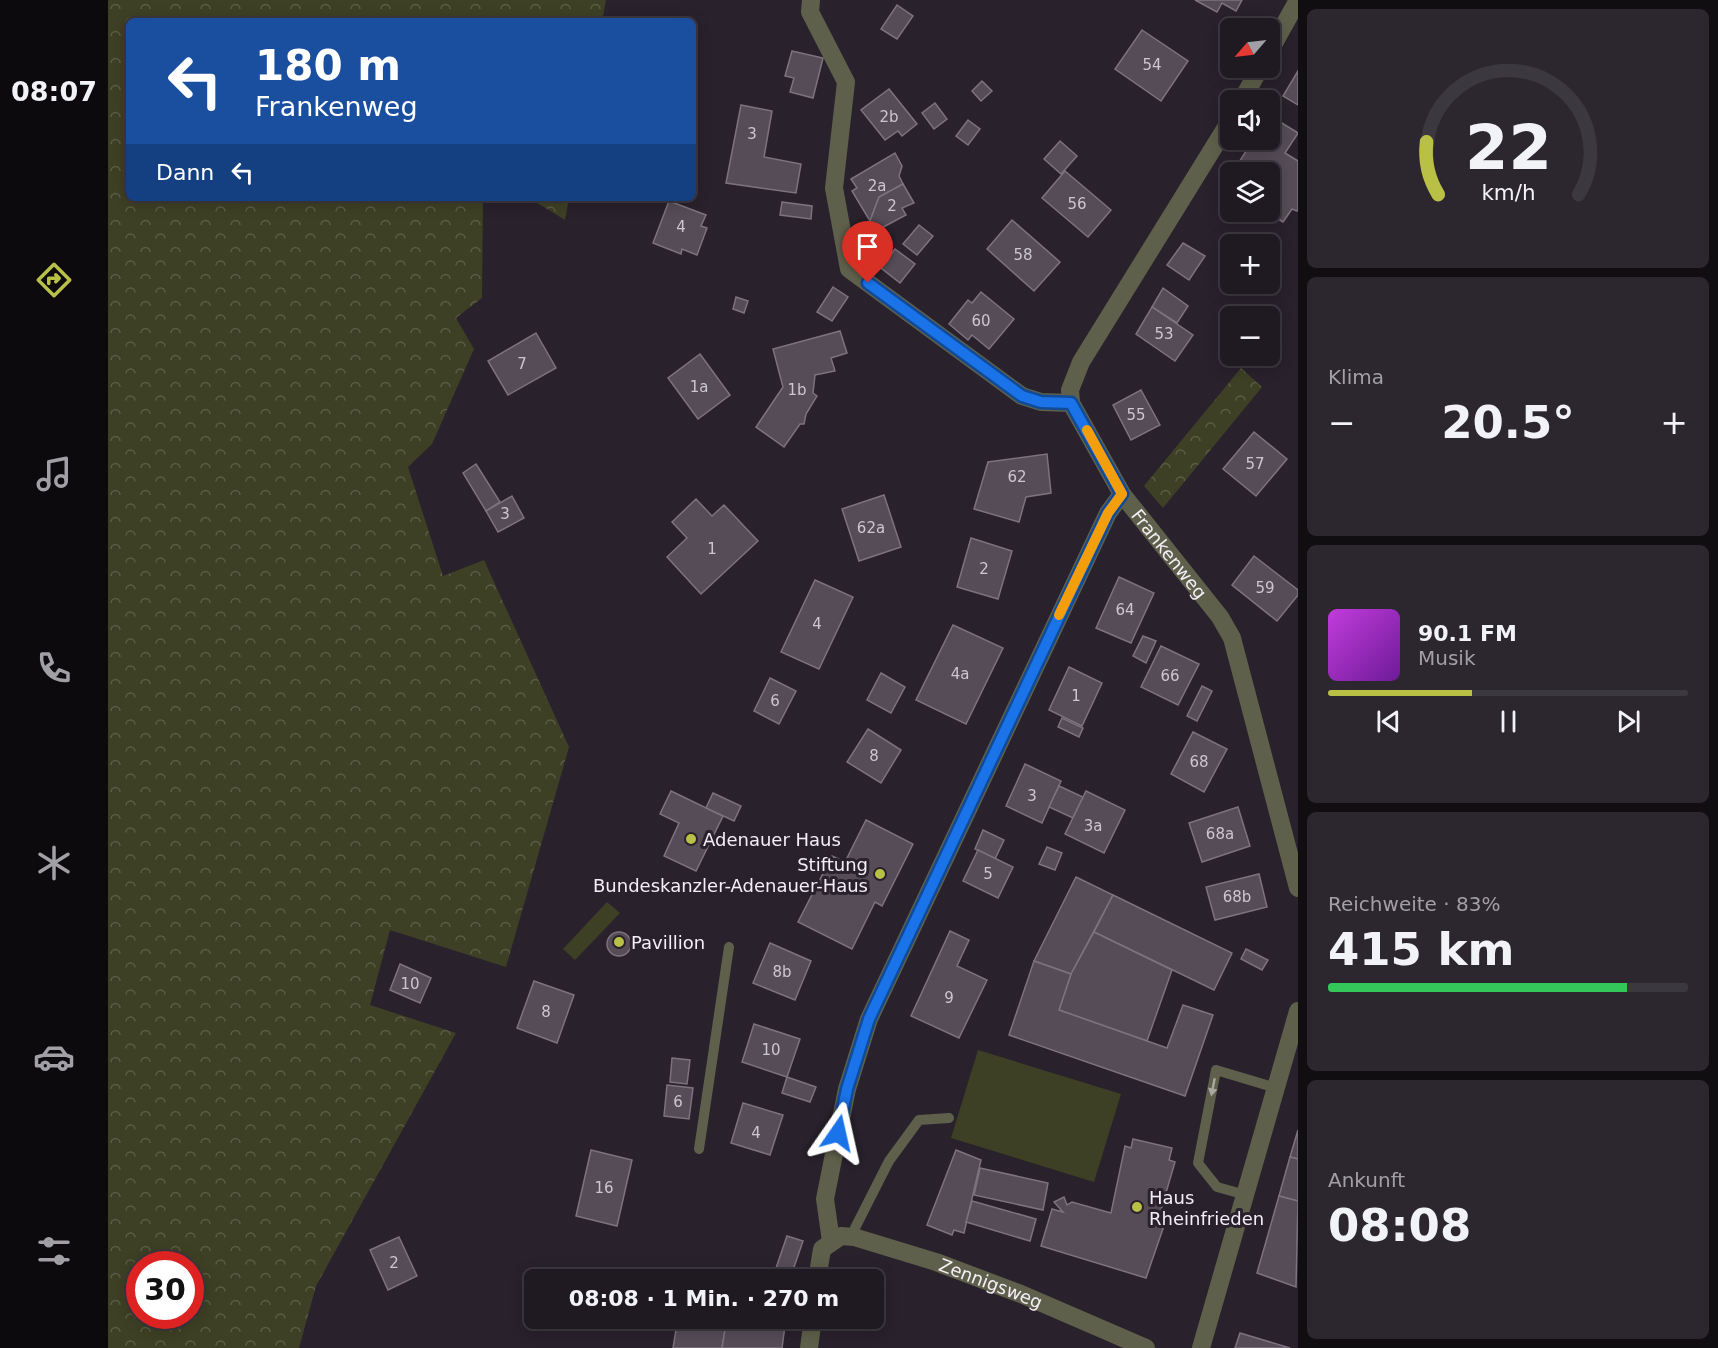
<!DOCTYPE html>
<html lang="de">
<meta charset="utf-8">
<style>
:root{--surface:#1f1921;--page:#2c262e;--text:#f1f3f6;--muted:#a1a0a5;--line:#3c383f;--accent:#b9c046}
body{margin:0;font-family:"DejaVu Sans",sans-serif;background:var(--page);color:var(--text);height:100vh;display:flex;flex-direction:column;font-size:22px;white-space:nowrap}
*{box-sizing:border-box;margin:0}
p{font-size:20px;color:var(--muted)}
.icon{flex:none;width:33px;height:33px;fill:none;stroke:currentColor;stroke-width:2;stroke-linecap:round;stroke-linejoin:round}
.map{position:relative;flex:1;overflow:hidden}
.drawer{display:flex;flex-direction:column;gap:9px;padding:9px;background:#110e12;width:420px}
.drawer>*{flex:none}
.guide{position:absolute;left:18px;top:18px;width:570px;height:183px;border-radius:9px;box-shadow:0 3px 15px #0003,0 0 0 2px var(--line);background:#1a4fa0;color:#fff;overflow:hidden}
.needle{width:39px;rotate:242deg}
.tools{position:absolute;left:1112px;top:18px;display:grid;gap:12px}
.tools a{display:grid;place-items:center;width:60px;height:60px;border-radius:9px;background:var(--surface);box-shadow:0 3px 15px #0003,0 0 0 2px var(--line);font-size:30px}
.speed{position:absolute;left:18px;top:1251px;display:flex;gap:12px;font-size:30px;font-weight:700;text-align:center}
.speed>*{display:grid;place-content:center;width:78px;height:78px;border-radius:50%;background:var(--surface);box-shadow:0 3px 15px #0003,0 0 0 2px var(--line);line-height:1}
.speed .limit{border:9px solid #d22;background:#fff;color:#111}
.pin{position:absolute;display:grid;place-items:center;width:51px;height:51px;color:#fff;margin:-62px -26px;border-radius:50% 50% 50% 0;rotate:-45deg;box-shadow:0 0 6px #0007}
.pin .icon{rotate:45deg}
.me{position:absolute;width:66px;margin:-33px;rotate:11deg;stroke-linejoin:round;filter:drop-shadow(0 0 4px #0008)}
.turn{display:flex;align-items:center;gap:21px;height:126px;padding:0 30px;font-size:27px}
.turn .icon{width:78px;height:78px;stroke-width:2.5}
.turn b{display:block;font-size:42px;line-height:51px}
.then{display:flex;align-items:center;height:57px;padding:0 30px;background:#0003;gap:12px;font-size:22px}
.big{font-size:45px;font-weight:800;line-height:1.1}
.drawer .widget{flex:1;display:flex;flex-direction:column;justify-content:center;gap:9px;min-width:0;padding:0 21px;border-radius:9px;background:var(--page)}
.drawer .dial{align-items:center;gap:0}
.dial svg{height:156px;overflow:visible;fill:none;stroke:var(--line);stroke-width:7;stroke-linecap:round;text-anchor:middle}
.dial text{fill:var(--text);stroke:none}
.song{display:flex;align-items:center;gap:18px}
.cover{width:72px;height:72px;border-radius:9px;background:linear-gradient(135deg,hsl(290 70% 55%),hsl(280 70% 35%))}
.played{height:6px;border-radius:3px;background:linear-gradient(90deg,var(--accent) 40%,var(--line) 40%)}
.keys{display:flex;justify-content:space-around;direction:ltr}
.heat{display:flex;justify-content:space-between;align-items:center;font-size:33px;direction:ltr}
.charge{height:9px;border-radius:4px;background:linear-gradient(90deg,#34c759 83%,var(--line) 0)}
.trip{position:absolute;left:416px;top:1269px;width:360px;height:60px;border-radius:9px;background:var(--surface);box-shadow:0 3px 15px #0003,0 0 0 2px var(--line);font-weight:800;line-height:60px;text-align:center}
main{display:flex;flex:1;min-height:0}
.tab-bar{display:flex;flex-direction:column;width:108px;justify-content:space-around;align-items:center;background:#0c0a0d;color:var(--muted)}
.tab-bar .icon{width:42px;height:42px}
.tab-bar .active{color:var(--accent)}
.tab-bar b{font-size:27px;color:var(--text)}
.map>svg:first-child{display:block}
</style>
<main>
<nav class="tab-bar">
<b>08:07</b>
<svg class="icon active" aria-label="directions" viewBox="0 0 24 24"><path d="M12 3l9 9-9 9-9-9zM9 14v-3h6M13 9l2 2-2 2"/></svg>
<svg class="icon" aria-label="music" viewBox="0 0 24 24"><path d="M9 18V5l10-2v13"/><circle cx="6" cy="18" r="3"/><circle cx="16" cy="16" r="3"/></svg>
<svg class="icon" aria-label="phone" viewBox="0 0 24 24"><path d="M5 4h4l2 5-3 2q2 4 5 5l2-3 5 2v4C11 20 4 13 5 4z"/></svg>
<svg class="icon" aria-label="climate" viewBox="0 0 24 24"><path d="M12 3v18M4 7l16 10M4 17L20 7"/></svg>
<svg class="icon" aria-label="car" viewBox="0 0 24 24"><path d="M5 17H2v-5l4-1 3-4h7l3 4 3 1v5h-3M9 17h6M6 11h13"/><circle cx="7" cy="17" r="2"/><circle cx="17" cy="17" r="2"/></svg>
<svg class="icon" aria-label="filters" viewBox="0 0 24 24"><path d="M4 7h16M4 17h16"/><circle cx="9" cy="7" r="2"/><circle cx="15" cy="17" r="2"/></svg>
</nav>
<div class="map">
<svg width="1190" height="1348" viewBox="0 0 1190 1348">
<defs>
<pattern id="forest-crowns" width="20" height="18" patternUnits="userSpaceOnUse" patternTransform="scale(1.5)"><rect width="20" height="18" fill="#3e4025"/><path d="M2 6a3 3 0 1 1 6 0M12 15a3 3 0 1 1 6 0" fill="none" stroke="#5a5c45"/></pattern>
</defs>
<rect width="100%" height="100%" fill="#29212c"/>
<g fill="url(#forest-crowns)" fill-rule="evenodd">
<path d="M0,0H498L494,21H21V198H375L374,298L348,318L366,349L324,444L300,467L335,576L376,560L461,747L398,967L282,930L262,1005L348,1033L208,1286L191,1348H0ZM32,1264H82V1316H32Z"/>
<path d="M421,198H461L457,220Z"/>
<path d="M1133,368L1154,387L1055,508L1036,486Z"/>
</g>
<g fill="#3e4025">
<path d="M499,902L512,913L467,960L455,949Z"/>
<path d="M870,1050L1013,1094L986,1182L843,1138Z"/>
</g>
<g fill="#554c58" stroke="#7d7380" stroke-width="1.5">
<path d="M1087,0H1134L1128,11L1114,3L1109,12Z"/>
<path d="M789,5L805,16L789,39L773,29Z"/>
<path d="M1034,30L1080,61L1053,101L1007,69Z"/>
<path d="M684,51L715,58L705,98L682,92L686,78L677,76Z"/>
<path d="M1190,71V105L1175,96Z"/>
<path d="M874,81L884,91L873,101L864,91Z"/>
<path d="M781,89L809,124L794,136L790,131L777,140L753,110Z"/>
<path d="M827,103L839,119L826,129L814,113Z"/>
<path d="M633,105L664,111L656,157L693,164L688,193L618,183Z"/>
<path d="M1161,115L1190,133L1177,153L1190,161V209L1189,211L1184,209L1175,222L1158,212H1161V193L1164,189L1161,187V172H1137L1128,167L1145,140H1161Z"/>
<path d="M860,120L872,129L860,145L848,136Z"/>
<path d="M952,141L969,156L953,174L936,159Z"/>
<path d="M787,153L794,166L791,176L795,184L771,197L762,221L744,191L749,188L743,179Z"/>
<path d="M957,171L1003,210L980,237L934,198Z"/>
<path d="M795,184L806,203L794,208L798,215L768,231L762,221L771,197Z"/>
<path d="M561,201L598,215L593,226L599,228L589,255L574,249L573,254L545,243Z"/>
<path d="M674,202L704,206L703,219L672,215Z"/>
<path d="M904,220L952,262L926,291L879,249Z"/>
<path d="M811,225L825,236L809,255L795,244Z"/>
<path d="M1075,243L1097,256L1081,280L1059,265Z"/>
<path d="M787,249L807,264L792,283L773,268Z"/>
<path d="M725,287L740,297L724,321L709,312Z"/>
<path d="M1055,288L1080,306L1069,323L1044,307Z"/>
<path d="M873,292L906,319L881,349L864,335L860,340L841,324L860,300L864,303Z"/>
<path d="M628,297L640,301L636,313L625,309Z"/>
<path d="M1044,307L1085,335L1067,361L1028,334Z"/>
<path d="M732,331L739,353L723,358L727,371L707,375L705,393L709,396L698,414L696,424H692L676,447L648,427L675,387L665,349Z"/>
<path d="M428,333L448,368L400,395L380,361Z"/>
<path d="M592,354L622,395L590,419L560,378Z"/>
<path d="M1033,390L1052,425L1023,440L1005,405Z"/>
<path d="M1146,432L1179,459L1148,496L1115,469Z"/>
<path d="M939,454L943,493L918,497L911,522L866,509L880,462Z"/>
<path d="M368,464L392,502L378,511L355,473Z"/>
<path d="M776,495L793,547L751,561L734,509Z"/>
<path d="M404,496L416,518L390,532L378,511Z"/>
<path d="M588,499L604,516L616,505L650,541L593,594L559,557L579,538L564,522Z"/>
<path d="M863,538L904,551L890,599L849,587Z"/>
<path d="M1146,556L1190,590V595L1169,621L1124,585Z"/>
<path d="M1011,577L1046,593L1023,643L988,628Z"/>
<path d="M707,580L745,597L711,669L673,652Z"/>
<path d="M845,625L895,648L858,724L808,700Z"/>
<path d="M1035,636L1048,641L1038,663L1025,656Z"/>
<path d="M1053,646L1091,664L1070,705L1033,687Z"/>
<path d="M961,667L994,683L974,726L941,710Z"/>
<path d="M773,673L797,687L783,713L759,700Z"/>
<path d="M662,678L688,691L671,724L646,711Z"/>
<path d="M1094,686L1104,691L1089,721L1079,716Z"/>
<path d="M954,718L975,728L971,737L950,727Z"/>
<path d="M760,729L793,750L773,783L739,762Z"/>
<path d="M1085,732L1119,749L1096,792L1063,774Z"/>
<path d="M917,764L953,781L934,823L898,806Z"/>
<path d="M951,786L975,797L965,818L941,807Z"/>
<path d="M563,791L615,816L588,871L556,856L571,823L552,814Z"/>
<path d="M978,791L1017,810L996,853L957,834Z"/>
<path d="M605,793L633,806L626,821L598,808Z"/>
<path d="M1130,807L1142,846L1094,862L1081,823Z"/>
<path d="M758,820L805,844L774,906L767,902L744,949L690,922L724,856L737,862Z"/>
<path d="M875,830L896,840L887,859L867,849Z"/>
<path d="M939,847L954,853L947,870L931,864Z"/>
<path d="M870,850L905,867L890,898L855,881Z"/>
<path d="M1151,874L1159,907L1107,920L1098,887Z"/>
<path d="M968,877L1005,895L963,974L926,961Z"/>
<path d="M1005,895L1124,953L1106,990L986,932Z"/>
<path d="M842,931L861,940L849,966L879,980L851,1038L803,1016Z"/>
<path d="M986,932L1064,970L1039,1041L951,1010L963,974Z"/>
<circle cx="511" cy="944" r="12"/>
<path d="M662,943L703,961L687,1000L645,983Z"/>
<path d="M1138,949L1160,960L1154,970L1133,959Z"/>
<path d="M926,961L963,974L951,1010L1059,1048L1075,1005L1105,1015L1077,1096L901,1035Z"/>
<path d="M292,964L323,978L312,1003L282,990Z"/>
<path d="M426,981L466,995L449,1043L409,1028Z"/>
<path d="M646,1024L692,1039L679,1077L634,1062Z"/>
<path d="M564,1058L582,1060L579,1084L562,1082Z"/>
<path d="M679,1077L708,1087L702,1102L674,1093Z"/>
<path d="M559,1085L585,1088L581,1119L556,1116Z"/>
<path d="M635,1103L675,1115L662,1155L623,1143Z"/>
<path d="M1190,1130V1159L1182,1157Z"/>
<path d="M1025,1139L1064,1148L1061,1160L1067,1162L1050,1220H1058L1038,1278L933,1246L944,1209L955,1212L946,1202L956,1197L959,1205L964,1202L1003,1213L1017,1146L1023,1148Z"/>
<path d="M483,1150L524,1160L509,1226L468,1216Z"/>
<path d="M848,1150L873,1160L856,1233L846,1230L844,1235L819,1225Z"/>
<path d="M1182,1157L1190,1159V1201L1171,1196Z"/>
<path d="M872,1168L940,1183L935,1210L866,1195Z"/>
<path d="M1171,1196L1190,1201L1188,1287L1149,1273Z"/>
<path d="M864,1201L928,1219L922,1241L858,1222Z"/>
<path d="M679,1236L695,1241L683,1276L667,1271Z"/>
<path d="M291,1237L309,1276L280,1290L262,1250Z"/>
<path d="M570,1318H619L614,1348H565Z"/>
<path d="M619,1318H678L674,1348H614Z"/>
<path d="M1132,1333L1182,1348H1127Z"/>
</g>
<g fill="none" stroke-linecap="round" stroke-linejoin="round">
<g stroke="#5e604b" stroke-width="10">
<path d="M591,1149L621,947"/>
<path d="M1138,1195L1109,1187L1090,1163L1108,1070L1168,1088"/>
<path d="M746,1237L747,1228L781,1161L811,1120L841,1118"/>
</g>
<g stroke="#5e604b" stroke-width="18">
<path d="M703,0L702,12L738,82L726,188L741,269L914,396L933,402L963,403"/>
<path d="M1161,52L1190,0"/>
<path d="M1134,100L1152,68"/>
<path id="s1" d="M1122,121L973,362L962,390L963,403L1014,494L1112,617L1124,638L1190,888"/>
<path d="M723,1241L717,1199L739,1089L761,1019L1000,513L1014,494"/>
<path id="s2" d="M709,1280L714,1249L733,1236L746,1237L828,1262L913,1294L1038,1348"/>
<path d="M701,1348L705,1318"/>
<path d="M1093,1348L1190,1011"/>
</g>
</g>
<defs><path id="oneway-solid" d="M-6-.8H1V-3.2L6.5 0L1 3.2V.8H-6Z" transform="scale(1.5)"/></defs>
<use fill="#a9a8a0" href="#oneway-solid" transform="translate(1105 1087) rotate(101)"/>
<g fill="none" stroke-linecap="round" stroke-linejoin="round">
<defs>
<path id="route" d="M730,1133L739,1089L761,1019L1000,513L1014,494L963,403L933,402L914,396L760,283"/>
</defs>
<use href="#route" stroke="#114b97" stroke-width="15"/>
<use href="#route" stroke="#1a73e8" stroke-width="10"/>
<path stroke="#f59e0b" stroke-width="10" d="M951,615L1000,513L1014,494L979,430"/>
</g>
<g fill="#b9c046" stroke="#29212c" stroke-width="2">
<circle cx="583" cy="839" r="6"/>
<circle cx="772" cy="874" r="6"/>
<circle cx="511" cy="942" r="6"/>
<circle cx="1029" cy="1207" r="6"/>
</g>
<g text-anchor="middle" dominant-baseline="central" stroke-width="6" stroke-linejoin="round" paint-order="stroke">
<g font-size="15" fill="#ccc6ce">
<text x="1044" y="65">54</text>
<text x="781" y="117">2b</text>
<text x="644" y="134">3</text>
<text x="769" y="186">2a</text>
<text x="969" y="204">56</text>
<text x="784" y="206">2</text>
<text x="573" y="227">4</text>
<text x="915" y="255">58</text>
<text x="873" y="321">60</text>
<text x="1056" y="334">53</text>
<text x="414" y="364">7</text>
<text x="591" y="387">1a</text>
<text x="689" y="390">1b</text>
<text x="1028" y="415">55</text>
<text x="1147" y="464">57</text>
<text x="909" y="477">62</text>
<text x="397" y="514">3</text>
<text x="763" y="528">62a</text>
<text x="604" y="549">1</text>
<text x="876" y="569">2</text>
<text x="1157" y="588">59</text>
<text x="1017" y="610">64</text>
<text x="709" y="624">4</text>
<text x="852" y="674">4a</text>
<text x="1062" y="676">66</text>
<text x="968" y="696">1</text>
<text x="667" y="701">6</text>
<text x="766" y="756">8</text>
<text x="1091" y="762">68</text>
<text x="924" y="796">3</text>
<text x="985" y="826">3a</text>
<text x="1112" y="834">68a</text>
<text x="880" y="874">5</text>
<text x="1129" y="897">68b</text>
<text x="674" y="972">8b</text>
<text x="302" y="984">10</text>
<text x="841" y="998">9</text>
<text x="438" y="1012">8</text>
<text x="663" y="1050">10</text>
<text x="570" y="1102">6</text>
<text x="648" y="1133">4</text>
<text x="496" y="1188">16</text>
<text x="286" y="1263">2</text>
</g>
<g font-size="18" fill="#f4eff6" stroke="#29212c">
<text stroke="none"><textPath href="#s1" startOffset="507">Frankenweg</textPath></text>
<text stroke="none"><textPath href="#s2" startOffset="212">Zennigsweg</textPath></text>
</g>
<g font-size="18" fill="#f4eff6" stroke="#29212c" text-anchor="start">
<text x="595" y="839">Adenauer Haus</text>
<text x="760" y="864" text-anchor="end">Stiftung<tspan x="760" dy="21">Bundeskanzler-Adenauer-Haus</tspan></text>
<text x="523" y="942">Pavillion</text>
<text x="1041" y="1197">Haus<tspan x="1041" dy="21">Rheinfrieden</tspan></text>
</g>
</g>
</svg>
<div class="tools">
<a><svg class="needle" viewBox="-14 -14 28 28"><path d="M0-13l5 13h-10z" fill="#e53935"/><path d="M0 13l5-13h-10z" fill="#a1a0a5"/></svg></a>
<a><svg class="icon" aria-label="sound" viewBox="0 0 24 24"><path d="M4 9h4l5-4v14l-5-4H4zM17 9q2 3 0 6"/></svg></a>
<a><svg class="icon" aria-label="layers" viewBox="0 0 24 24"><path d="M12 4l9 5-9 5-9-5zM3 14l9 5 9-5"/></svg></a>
<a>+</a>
<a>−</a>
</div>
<div class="speed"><div class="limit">30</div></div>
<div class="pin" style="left:760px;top:283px;background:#d93025"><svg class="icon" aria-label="arrive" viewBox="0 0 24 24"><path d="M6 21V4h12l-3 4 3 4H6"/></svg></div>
<svg class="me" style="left:730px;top:1133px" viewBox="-20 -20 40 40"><path d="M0-17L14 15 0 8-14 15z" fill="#1a73e8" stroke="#fff" stroke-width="4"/></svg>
<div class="trip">08:08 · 1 Min. · 270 m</div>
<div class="guide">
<div class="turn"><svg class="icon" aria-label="left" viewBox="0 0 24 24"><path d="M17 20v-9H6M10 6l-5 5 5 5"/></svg><div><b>180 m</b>Frankenweg</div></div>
<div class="then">Dann<svg class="icon" aria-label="left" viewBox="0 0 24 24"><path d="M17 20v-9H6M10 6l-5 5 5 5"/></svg></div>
</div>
</div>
<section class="drawer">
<div class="widget dial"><svg viewBox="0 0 100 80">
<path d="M14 69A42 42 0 1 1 86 69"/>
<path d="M14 69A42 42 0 0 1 8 42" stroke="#b9c046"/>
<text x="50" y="56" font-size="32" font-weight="700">22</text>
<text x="50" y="72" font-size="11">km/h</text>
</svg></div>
<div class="widget"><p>Klima</p>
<div class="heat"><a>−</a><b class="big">20.5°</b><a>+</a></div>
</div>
<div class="widget">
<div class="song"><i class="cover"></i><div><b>90.1 FM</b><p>Musik</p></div></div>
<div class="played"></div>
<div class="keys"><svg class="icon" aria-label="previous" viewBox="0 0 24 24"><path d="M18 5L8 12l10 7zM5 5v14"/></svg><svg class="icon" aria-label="pause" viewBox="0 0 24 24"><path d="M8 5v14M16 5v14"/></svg><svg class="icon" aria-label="next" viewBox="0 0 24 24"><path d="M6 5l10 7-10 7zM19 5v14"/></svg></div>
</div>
<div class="widget"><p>Reichweite · 83%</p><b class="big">415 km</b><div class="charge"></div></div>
<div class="widget"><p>Ankunft</p><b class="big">08:08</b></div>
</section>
</main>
